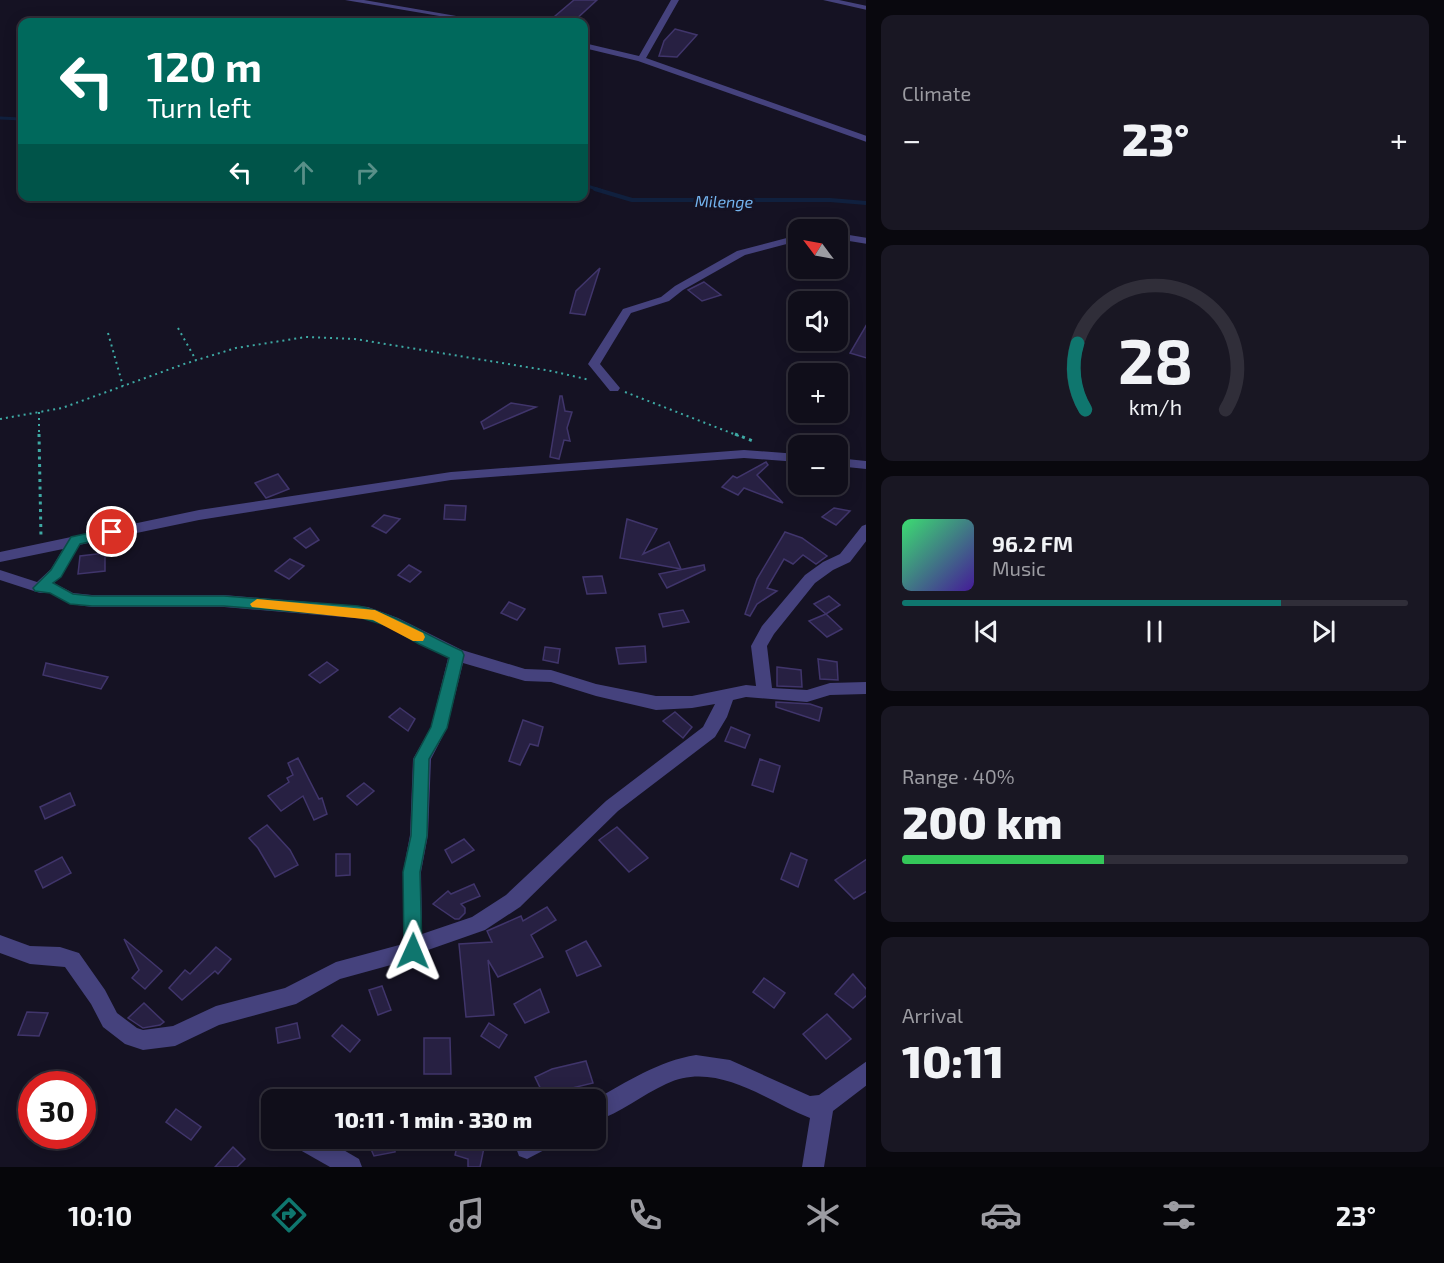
<!DOCTYPE html>
<meta charset="utf-8">
<style>
:root{--surface:#100e1a;--page:#191723;--text:#f1f3f6;--muted:#9c9ca2;--line:#302e39;--accent:#0f766e}
body{margin:0;font-family:"Exo 2",sans-serif;background:var(--page);color:var(--text);height:100vh;display:flex;flex-direction:column;font-size:22px;white-space:nowrap}
*{box-sizing:border-box;margin:0}
p{font-size:20px;color:var(--muted)}
.icon{flex:none;width:33px;height:33px;fill:none;stroke:currentColor;stroke-width:2;stroke-linecap:round;stroke-linejoin:round}
.map{position:relative;flex:1;overflow:hidden}
.side{display:flex;flex-direction:column;gap:15px;padding:15px;background:#09080e;width:578px}
.side>*{flex:none}
.guide{position:absolute;left:18px;top:18px;width:570px;height:183px;border-radius:12px;box-shadow:0 3px 15px #0003,0 0 0 2px var(--line);background:#00695c;color:#fff;overflow:hidden}
.needle{width:39px;rotate:302deg}
.controls{position:absolute;left:788px;top:219px;display:grid;gap:12px}
.controls a{display:grid;place-items:center;width:60px;height:60px;border-radius:12px;background:var(--surface);box-shadow:0 3px 15px #0003,0 0 0 2px var(--line);font-size:30px}
.speed{position:absolute;left:18px;top:1071px;display:flex;gap:12px;font-size:30px;font-weight:700;text-align:center}
.speed>*{display:grid;place-content:center;width:78px;height:78px;border-radius:50%;background:var(--surface);box-shadow:0 3px 15px #0003,0 0 0 2px var(--line);line-height:1}
.speed .limit{border:9px solid #d22;background:#fff;color:#111}
.pin{position:absolute;display:grid;place-items:center;width:51px;height:51px;color:#fff;margin:-26px;border:3px solid #fff;border-radius:50%;box-shadow:0 2px 6px #0007}
.me{position:absolute;width:66px;margin:-33px;rotate:1deg;stroke-linejoin:round;filter:drop-shadow(0 0 4px #0008)}
.turn{display:flex;align-items:center;gap:21px;height:126px;padding:0 30px;font-size:27px}
.turn .icon{width:78px;height:78px;stroke-width:2.5}
.turn b{display:block;font-size:42px;line-height:51px}
.lanes{display:flex;align-items:center;height:57px;padding:0 30px;background:#0003;justify-content:center;gap:30px;direction:ltr}
.lanes .off{opacity:.35}
.big{font-size:45px;font-weight:800;line-height:1.1}
.side .card{flex:1;display:flex;flex-direction:column;justify-content:center;gap:9px;min-width:0;padding:0 21px;border-radius:12px;background:var(--page)}
.side .dial{align-items:center;gap:0}
.dial svg{height:156px;overflow:visible;fill:none;stroke:var(--line);stroke-width:7;stroke-linecap:round;text-anchor:middle}
.dial text{fill:var(--text);stroke:none}
.song{display:flex;align-items:center;gap:18px}
.cover{width:72px;height:72px;border-radius:9px;background:linear-gradient(135deg,hsl(140 70% 55%),hsl(260 70% 35%))}
.played{height:6px;border-radius:3px;background:linear-gradient(90deg,var(--accent) 75%,var(--line) 75%)}
.keys{display:flex;justify-content:space-around;direction:ltr}
.heat{display:flex;justify-content:space-between;align-items:center;font-size:33px;direction:ltr}
.charge{height:9px;border-radius:4px;background:linear-gradient(90deg,#34c759 40%,var(--line) 0)}
.trip{position:absolute;left:261px;top:1089px;width:345px;height:60px;border-radius:12px;background:var(--surface);box-shadow:0 3px 15px #0003,0 0 0 2px var(--line);font-weight:800;line-height:60px;text-align:center}
.menu{display:flex;height:96px;justify-content:space-around;align-items:center;background:#06060a;color:var(--muted)}
.menu .icon{width:42px;height:42px}
.menu .active{color:var(--accent)}
.menu b{font-size:27px;color:var(--text)}
main{display:flex;flex:1;min-height:0}
.map>svg:first-child{display:block}
</style>
<main>
<div class="map">
<svg width="867" height="1167" viewBox="0 0 867 1167">
<rect width="100%" height="100%" fill="#151223"/>
<g fill="none" stroke-linecap="round" stroke-linejoin="round">
<g stroke="#10203e" stroke-width="3">
<path d="M0,118L22,119"/>
<path d="M584,185L600,190"/>
</g>
<path stroke="#10203e" stroke-width="4" d="M595,189L632,200H830L867,203"/>
</g>
<g fill="#272042" stroke="#40356b" stroke-width="1.5">
<path d="M574,0H597L573,22H548Z"/>
<path d="M675,29L697,35L677,57L659,56L664,41Z"/>
<path d="M600,268L585,315L570,313L576,291Z"/>
<path d="M704,282L721,295L702,301L688,290Z"/>
<path d="M867,324V358L850,353Z"/>
<path d="M560,396H562L565,411L572,412L567,428L570,441L564,440L559,459L550,457Z"/>
<path d="M511,403L536,407L484,429L481,422Z"/>
<path d="M766,462L768,465L757,475L783,503L744,488L738,495L722,487L733,476L737,478Z"/>
<path d="M278,474L289,489L266,498L255,483Z"/>
<path d="M445,505L466,506L465,520L444,519Z"/>
<path d="M834,508L850,511L836,525L822,517Z"/>
<path d="M384,515L400,519L386,533L372,526Z"/>
<path d="M627,519L657,529L643,554L669,542L681,569L620,558Z"/>
<path d="M310,528L319,540L306,548L294,538Z"/>
<path d="M785,532L802,538L827,556L816,564L803,555L793,564L784,559L767,588L777,591L757,604L750,616L745,614L757,579Z"/>
<path d="M105,553V571L78,574L80,556Z"/>
<path d="M290,559L304,566L289,579L275,571Z"/>
<path d="M409,565L421,572L410,582L398,575Z"/>
<path d="M704,565L705,570L667,588L659,574Z"/>
<path d="M602,576L606,593L587,594L583,577Z"/>
<path d="M829,596L840,605L826,614L814,604Z"/>
<path d="M509,602L525,609L517,620L501,613Z"/>
<path d="M683,610L689,622L663,627L659,614Z"/>
<path d="M826,614L842,629L827,637L809,621Z"/>
<path d="M645,646L646,662L619,664L616,648Z"/>
<path d="M545,647L560,649L558,663L543,660Z"/>
<path d="M818,659L837,662L838,680L820,679Z"/>
<path d="M327,662L338,670L320,683L309,675Z"/>
<path d="M46,663L108,677L101,689L43,675Z"/>
<path d="M777,667L801,670L802,687L777,686Z"/>
<path d="M776,702L810,704L822,708L819,721L776,707Z"/>
<path d="M400,708L415,719L408,731L389,717Z"/>
<path d="M675,712L692,727L683,738L663,721Z"/>
<path d="M523,720L543,727L538,746L530,744L520,765L509,761Z"/>
<path d="M731,727L750,735L745,748L725,741Z"/>
<path d="M298,758L319,799L322,798L327,814L314,820L303,796L281,811L268,796L289,782L287,778L293,775L288,763Z"/>
<path d="M760,759L780,766L773,792L752,785Z"/>
<path d="M364,783L374,791L357,805L347,796Z"/>
<path d="M70,793L75,805L45,819L40,807Z"/>
<path d="M267,825L290,850L298,865L275,877L258,848L249,838Z"/>
<path d="M617,827L648,858L629,872L599,840Z"/>
<path d="M464,839L474,850L452,863L445,850Z"/>
<path d="M791,853L807,860L798,887L781,879Z"/>
<path d="M336,854H350V875L336,876Z"/>
<path d="M62,857L71,873L43,888L35,871Z"/>
<path d="M867,859V891L854,899L835,880Z"/>
<path d="M474,884L480,896L461,904L465,908V913L459,919H455L433,904L448,891L451,894Z"/>
<path d="M547,907L556,920L531,935L543,957L498,977L488,960L494,1015L466,1017L459,944L492,942L487,931L521,916L523,921Z"/>
<path d="M124,939L162,971L145,989L132,978L139,970Z"/>
<path d="M586,941L601,966L577,976L566,951Z"/>
<path d="M216,947L231,959L218,974L215,971L182,1000L169,988L185,970L190,974Z"/>
<path d="M853,974L867,990V995L853,1008L835,994Z"/>
<path d="M764,978L785,993L774,1008L753,992Z"/>
<path d="M382,986L391,1010L378,1015L369,990Z"/>
<path d="M540,989L549,1012L525,1023L514,1004Z"/>
<path d="M144,1003L164,1022L160,1025L143,1028L128,1018Z"/>
<path d="M27,1012L48,1013L39,1036L18,1035Z"/>
<path d="M827,1014L851,1039L826,1059L803,1034Z"/>
<path d="M297,1023L300,1038L278,1043L276,1028Z"/>
<path d="M489,1023L507,1035L499,1048L481,1036Z"/>
<path d="M342,1025L360,1040L350,1052L332,1036Z"/>
<path d="M424,1038H450L451,1074H424Z"/>
<path d="M586,1061L593,1083L568,1089L574,1100H546L535,1077L552,1069Z"/>
<path d="M176,1109L201,1127L191,1140L166,1122Z"/>
<path d="M366,1138H395V1152L374,1156Z"/>
<path d="M459,1138H486L480,1167H468V1159L455,1155Z"/>
<path d="M233,1147L245,1159L237,1167H215Z"/>
</g>
<g fill="none" stroke-linecap="round" stroke-linejoin="round">
<g stroke="#3ea9a4" stroke-width="2" stroke-dasharray="2 4" stroke-linecap="butt">
<path d="M178,328L196,360"/>
<path d="M108,333L123,386"/>
<path d="M625,392L739,436"/>
<path d="M39,412V436"/>
<path d="M0,419L62,408L184,364L236,348L306,337L355,339L551,371L590,380"/>
</g>
<g stroke="#3ea9a4" stroke-width="3" stroke-dasharray="3 4.5" stroke-linecap="butt">
<path d="M39,434L41,537"/>
<path d="M735,434L753,441"/>
</g>
<g fill="#45427d" fill-rule="evenodd">
<path d="M345,0H364L491,22H475Z"/>
<path d="M671,0H679L646,58L867,136V142L638,61L584,48V43L639,56Z"/>
<path d="M823,0H839L867,6V10Z"/>
<path d="M837,233L867,238V244L837,239Z"/>
<path d="M798,235V241L745,255L683,290L669,301L631,313L600,364L620,388L618,391H610L588,364L623,309L661,297L675,286L737,251Z"/>
<path d="M744,450L798,454V462L744,458L451,480L199,520L79,545L61,577L54,583L73,593L92,595H224L368,607L398,618L462,650L525,669L551,670L596,684L656,696H692L746,685L756,686L751,646L762,626L805,575L823,562L840,554L862,526L867,524V540L850,562L833,570L815,583L774,634L767,646L772,688L807,690L830,683L867,682V694L830,695L807,702L746,697L733,700L727,717L715,737L618,811L520,907L485,930L428,950L420,957L340,979L296,1004L219,1025L175,1046L143,1050L125,1044L103,1027L91,1004L65,967L30,964L0,953V935L30,946L60,947L79,953L105,990L117,1013L137,1028L143,1030L173,1026L216,1006L285,988L336,962L403,944V872L410,835L413,759L431,727L448,658L388,626L367,619L224,607H92L70,604L50,593H40L0,580V570L37,582L51,569L63,549L0,562V552L199,510L451,472ZM463,663L525,681L551,682L596,696L656,710L692,708L715,704L703,727L606,801L506,895L472,917L422,934L421,872L428,835L431,759L447,728Z"/>
<path d="M837,458L867,461V469L837,466Z"/>
<path d="M696,1055L730,1060L810,1096L819,1095L867,1061V1085L833,1111L824,1167H802L810,1118C765,1100 716,1060 666,1084C642,1095 620,1113 596,1121L594,1100C627,1082 658,1061 696,1055Z"/>
<path d="M290,1138H323L359,1159L362,1167H330L293,1146Z"/>
<path d="M522,1138H555L552,1146L527,1159L519,1156L516,1148Z"/>
</g>
</g>
<path fill="#0f766e" stroke="#0a4d48" stroke-width="1.5" d="M112,528L119,532L117,536L80,544L61,577L53,583L73,594L92,596H224L358,606C395,613 427,636 462,651L464,655L447,728L429,759L427,836L420,872L422,951L419,957L413,960L407,957L404,951L403,872L411,836L414,759L431,727L449,658L419,644L388,626L358,617L224,606H92L70,604L50,593L35,591L33,588L51,570L71,537Z"/>
<path fill="#f59e0b" d="M257,599L375,610L423,633L425,637L423,641H413L373,620L252,607L250,604Z"/>
<g text-anchor="middle" dominant-baseline="central" stroke-width="6" stroke-linejoin="round" paint-order="stroke">
<g font-size="16" font-style="italic" fill="#73b3ee" stroke="#151223">
<text transform="translate(724 201) rotate(1)">Milenge</text>
</g>
</g>
</svg>
<div class="controls">
<a><svg class="needle" viewBox="-14 -14 28 28"><path d="M0-13l5 13h-10z" fill="#e53935"/><path d="M0 13l5-13h-10z" fill="#9c9ca2"/></svg></a>
<a><svg class="icon" aria-label="sound" viewBox="0 0 24 24"><path d="M4 9h4l5-4v14l-5-4H4zM17 9q2 3 0 6"/></svg></a>
<a>+</a>
<a>−</a>
</div>
<div class="speed"><div class="limit">30</div></div>
<div class="pin" style="left:112px;top:532px;background:#d93025"><svg class="icon" aria-label="arrive" viewBox="0 0 24 24"><path d="M6 21V4h12l-3 4 3 4H6"/></svg></div>
<svg class="me" style="left:413px;top:951px" viewBox="-20 -20 40 40"><path d="M0-17L14 15 0 8-14 15z" fill="#0f766e" stroke="#fff" stroke-width="4"/></svg>
<div class="trip">10:11 · 1 min · 330 m</div>
<div class="guide">
<div class="turn"><svg class="icon" aria-label="left" viewBox="0 0 24 24"><path d="M17 20v-9H6M10 6l-5 5 5 5"/></svg><div><b>120 m</b>Turn left</div></div>
<div class="lanes"><svg class="icon" aria-label="left" viewBox="0 0 24 24"><path d="M17 20v-9H6M10 6l-5 5 5 5"/></svg><svg class="icon off" aria-label="ahead" viewBox="0 0 24 24"><path d="M12 20V5M6 11l6-6 6 6"/></svg><svg class="icon off" aria-label="right" viewBox="0 0 24 24"><path d="M7 20v-9h11M14 6l5 5-5 5"/></svg></div>
</div>
</div>
<section class="side">
<div class="card"><p>Climate</p>
<div class="heat"><a>−</a><b class="big">23°</b><a>+</a></div>
</div>
<div class="card dial"><svg viewBox="0 0 100 80">
<path d="M14 69A42 42 0 1 1 86 69"/>
<path d="M14 69A42 42 0 0 1 10 35" stroke="#0f766e"/>
<text x="50" y="56" font-size="32" font-weight="700">28</text>
<text x="50" y="72" font-size="11">km/h</text>
</svg></div>
<div class="card">
<div class="song"><i class="cover"></i><div><b>96.2 FM</b><p>Music</p></div></div>
<div class="played"></div>
<div class="keys"><svg class="icon" aria-label="previous" viewBox="0 0 24 24"><path d="M18 5L8 12l10 7zM5 5v14"/></svg><svg class="icon" aria-label="pause" viewBox="0 0 24 24"><path d="M8 5v14M16 5v14"/></svg><svg class="icon" aria-label="next" viewBox="0 0 24 24"><path d="M6 5l10 7-10 7zM19 5v14"/></svg></div>
</div>
<div class="card"><p>Range · 40%</p><b class="big">200 km</b><div class="charge"></div></div>
<div class="card"><p>Arrival</p><b class="big">10:11</b></div>
</section>
</main>
<nav class="menu">
<b>10:10</b>
<svg class="icon active" aria-label="directions" viewBox="0 0 24 24"><path d="M12 3l9 9-9 9-9-9zM9 14v-3h6M13 9l2 2-2 2"/></svg>
<svg class="icon" aria-label="music" viewBox="0 0 24 24"><path d="M9 18V5l10-2v13"/><circle cx="6" cy="18" r="3"/><circle cx="16" cy="16" r="3"/></svg>
<svg class="icon" aria-label="phone" viewBox="0 0 24 24"><path d="M5 4h4l2 5-3 2q2 4 5 5l2-3 5 2v4C11 20 4 13 5 4z"/></svg>
<svg class="icon" aria-label="climate" viewBox="0 0 24 24"><path d="M12 3v18M4 7l16 10M4 17L20 7"/></svg>
<svg class="icon" aria-label="car" viewBox="0 0 24 24"><path d="M5 17H2v-5l4-1 3-4h7l3 4 3 1v5h-3M9 17h6M6 11h13"/><circle cx="7" cy="17" r="2"/><circle cx="17" cy="17" r="2"/></svg>
<svg class="icon" aria-label="filters" viewBox="0 0 24 24"><path d="M4 7h16M4 17h16"/><circle cx="9" cy="7" r="2"/><circle cx="15" cy="17" r="2"/></svg>
<b>23°</b>
</nav>
